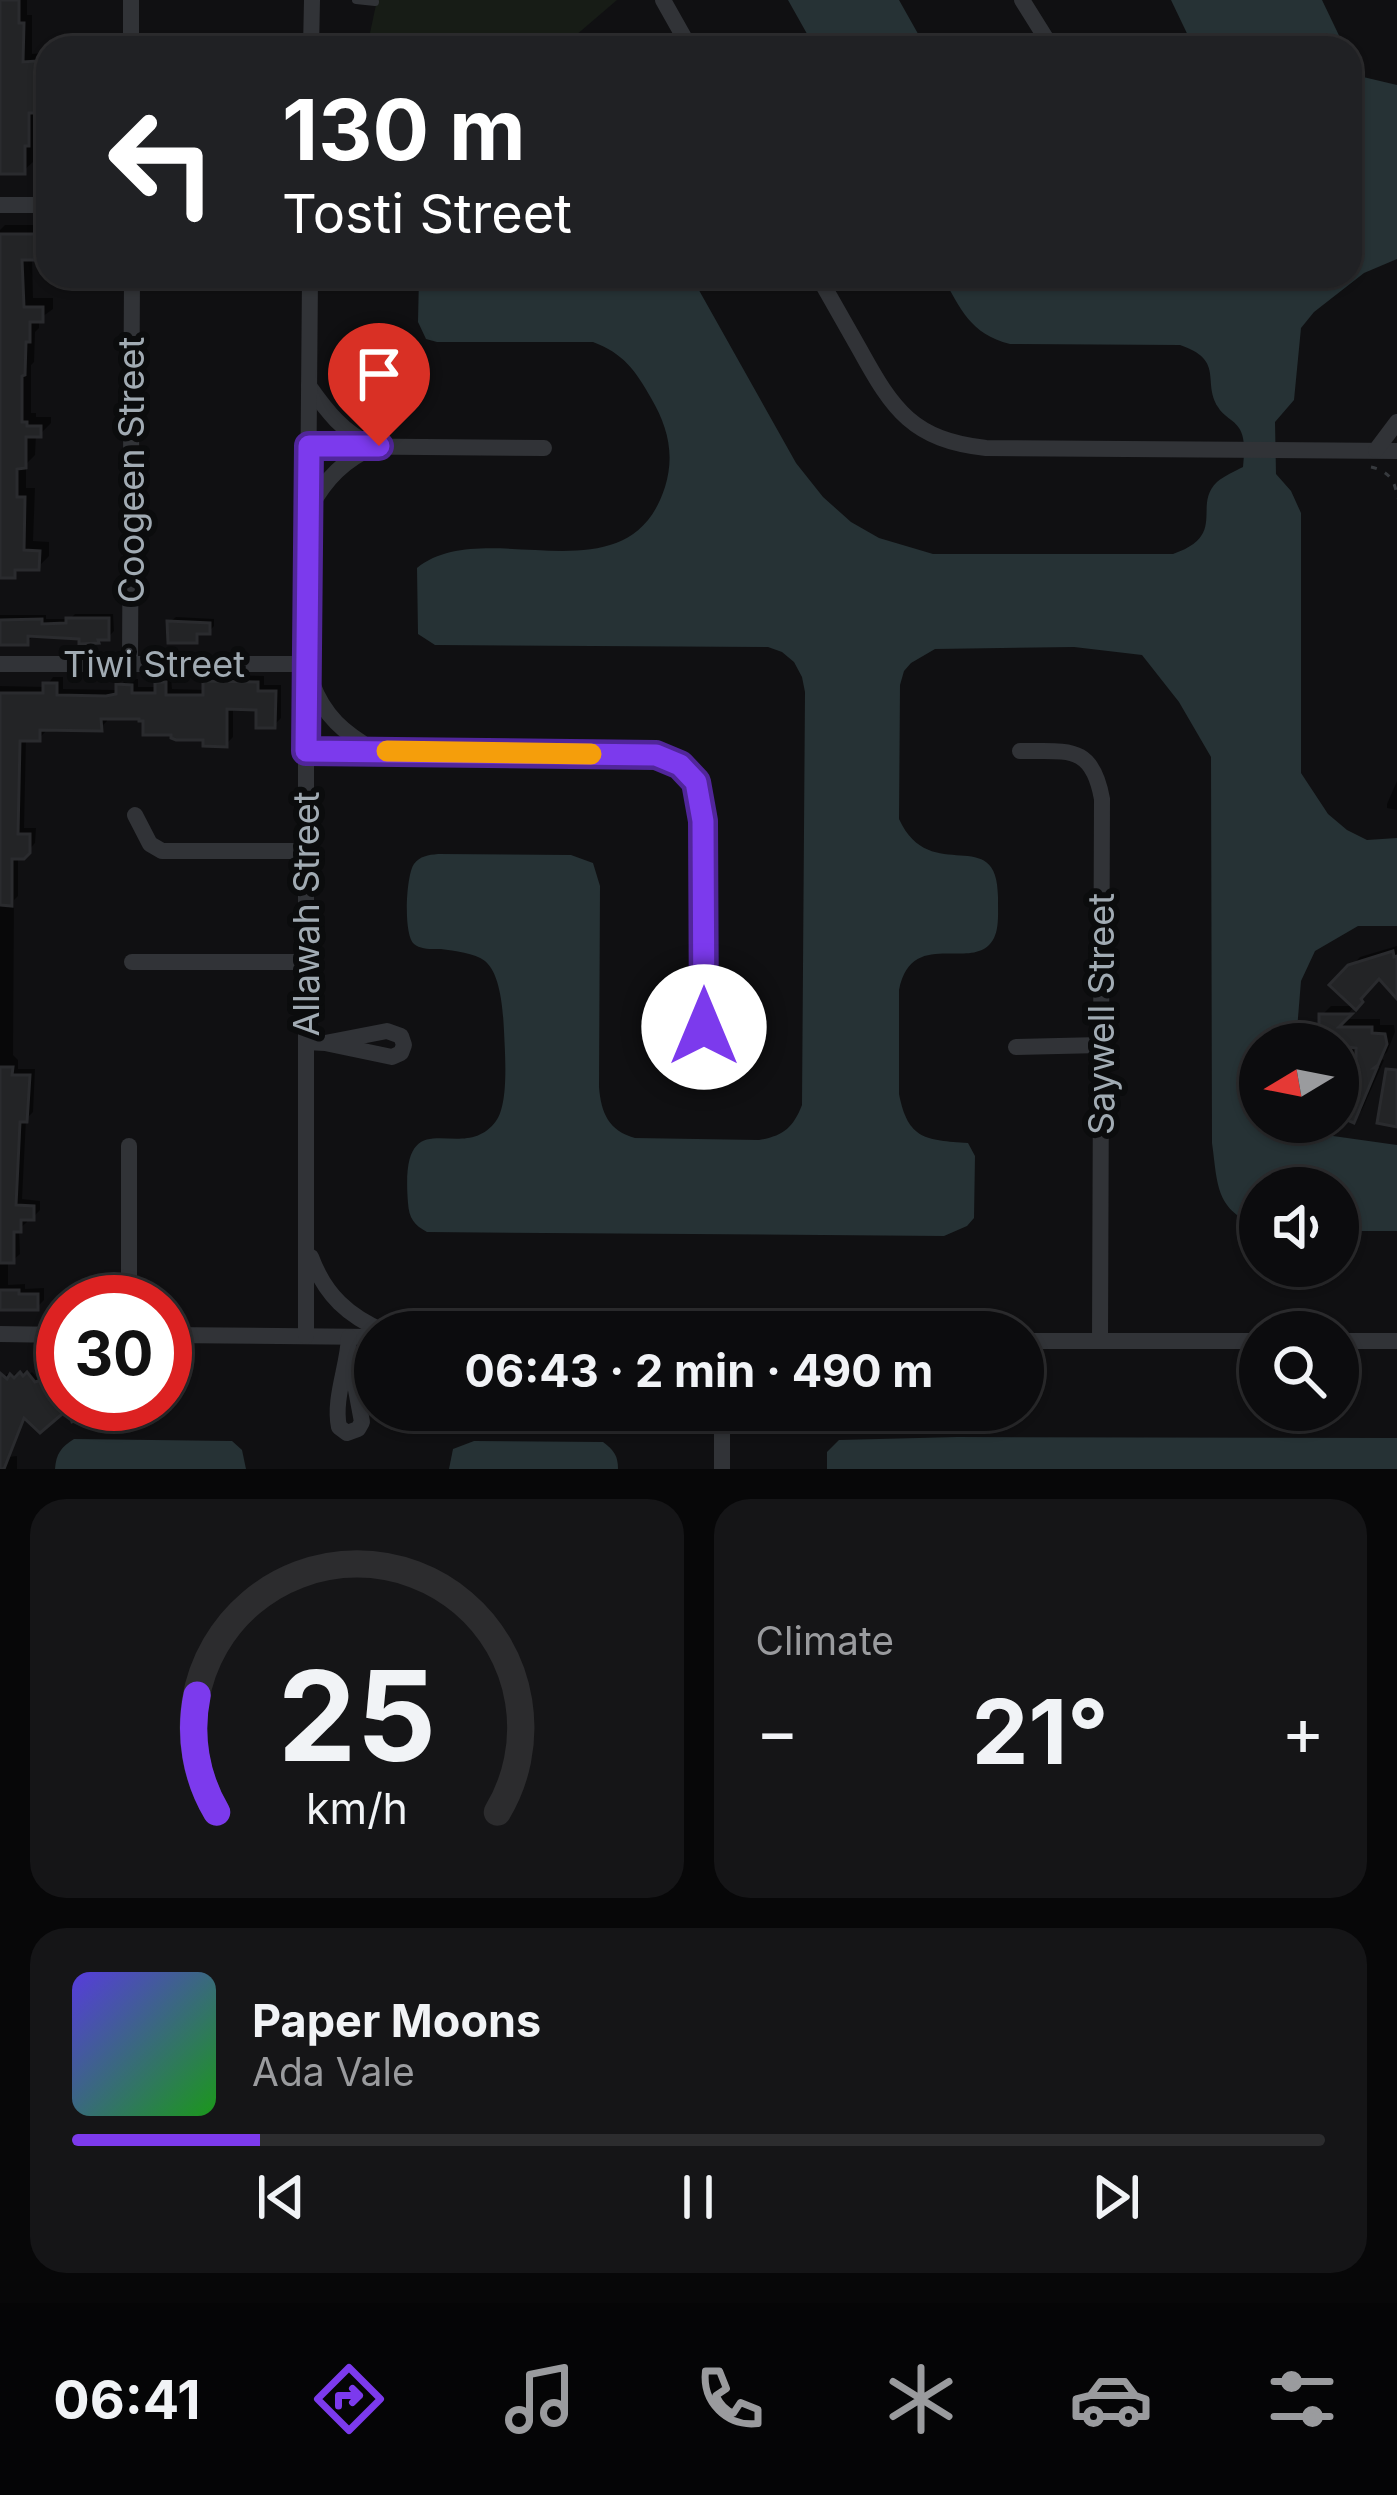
<!DOCTYPE html>
<meta charset="utf-8">
<style>
:root{--surface:#0c0c0e;--page:#151517;--text:#f1f3f6;--muted:#9a9b9e;--line:#2c2c2e;--accent:#7c3aed}
body{margin:0;font-family:Inter,sans-serif;background:var(--page);color:var(--text);height:100vh;display:flex;flex-direction:column;font-size:45px;white-space:nowrap}
*{box-sizing:border-box;margin:0}
p{font-size:39px;color:var(--muted)}
.icon{flex:none;width:66px;height:66px;fill:none;stroke:currentColor;stroke-width:2;stroke-linecap:round;stroke-linejoin:round}
.map{position:relative;height:1469px;overflow:hidden}
.drawer{display:flex;flex-direction:column;gap:30px;padding:30px;background:#070708;flex:1}
.drawer>*{flex:none}
.top-card{position:absolute;left:36px;top:36px;width:1326px;height:252px;border-radius:36px;box-shadow:0 3px 9px #0004,0 0 0 3px var(--line);background:#202124;color:#fff;overflow:hidden}
.needle{width:78px;rotate:260deg}
.buttons{position:absolute;left:1239px;top:1023px;display:grid;gap:24px}
.buttons a{display:grid;place-items:center;width:120px;height:120px;border-radius:50%;background:var(--surface);box-shadow:0 3px 9px #0004,0 0 0 3px var(--line);font-size:60px}
.speed{position:absolute;left:36px;top:1275px;display:flex;gap:24px;font-size:60px;font-weight:700;text-align:center}
.speed>*{display:grid;place-content:center;width:156px;height:156px;border-radius:50%;background:var(--surface);box-shadow:0 3px 9px #0004,0 0 0 3px var(--line);line-height:1}
.speed .limit{border:18px solid #d22;background:#fff;color:#111}
.pin{position:absolute;display:grid;place-items:center;width:102px;height:102px;color:#fff;margin:-123px -51px;border-radius:50% 50% 50% 0;rotate:-45deg;box-shadow:0 0 12px #0007}
.pin .icon{rotate:45deg}
.me{position:absolute;width:132px;margin:-66px;rotate:0deg;stroke-linejoin:round;filter:drop-shadow(0 0 9px #0008)}
.turn{display:flex;align-items:center;gap:42px;height:252px;padding:0 48px;font-size:54px}
.turn .icon{width:156px;height:156px;stroke-width:2.5}
.turn b{display:block;font-size:84px;line-height:102px}
.big{font-size:90px;font-weight:700;line-height:1.1}
.drawer .widget{flex:1;display:flex;flex-direction:column;justify-content:center;gap:18px;min-width:0;padding:0 42px;border-radius:36px;background:var(--page)}
.drawer .dial{align-items:center;gap:0}
.dial svg{height:312px;overflow:visible;fill:none;stroke:var(--line);stroke-width:7;stroke-linecap:round;text-anchor:middle}
.dial text{fill:var(--text);stroke:none}
.song{display:flex;align-items:center;gap:36px}
.cover{width:144px;height:144px;border-radius:18px;background:linear-gradient(135deg,hsl(250 70% 55%),hsl(120 70% 35%))}
.played{height:12px;border-radius:6px;background:linear-gradient(90deg,var(--accent) 15%,var(--line) 15%)}
.keys{display:flex;justify-content:space-around;direction:ltr}
.heat{display:flex;justify-content:space-between;align-items:center;font-size:66px;direction:ltr}
.drawer .tiles{flex:1;display:grid;gap:30px;grid-template-columns:1fr 1fr}
.widget:last-child{grid-column:span 2}
.trip{position:absolute;left:354px;top:1311px;width:690px;height:120px;border-radius:60px;background:var(--surface);box-shadow:0 3px 9px #0004,0 0 0 3px var(--line);font-weight:700;line-height:120px;text-align:center}
.menu{display:flex;height:192px;justify-content:space-around;align-items:center;background:#050506;color:var(--muted)}
.menu .icon{width:84px;height:84px}
.menu .on{color:var(--accent)}
.menu b{font-size:54px;color:var(--text)}
.map>svg:first-child{display:block}
</style>
<div class="map">
<svg width="1397" height="1469" viewBox="0 0 1397 1469">
<rect width="100%" height="100%" fill="#101012"/>
<path fill="#171c16" d="M377,0H617L561,48L539,40L449,42L434,48H410L370,33Z"/>
<g fill="#263235">
<path d="M788,0H899L926,48H815Z"/>
<path d="M1171,0H1322L1345,48H1194Z"/>
<path d="M1350,57L1359,76L1397,85V259L1364,273L1314,312L1301,328L1294,400L1275,422L1276,474L1291,491L1301,513V773L1328,814L1347,830L1367,840L1397,838V926H1358L1315,951L1301,981L1297,1030L1299,1044H1260V1122H1324L1333,1136L1397,1145V1231H1338V1188H1260V1227C1215,1210 1218,1186 1212,1143L1211,757L1179,702L1142,655L1074,647L935,649L911,663L904,671L900,685L899,819C931,889 1000,819 998,901C998,913 999,928 994,938C975,975 912,925 899,990V1094C908,1140 926,1140 968,1143L975,1156L974,1218L967,1226L944,1236L427,1232C414,1225 409,1218 408,1203C399,1093 462,1168 496,1121C509,1103 505,1054 504,1031C503,1012 501,974 485,961C475,953 454,951 441,949C434,949 421,950 414,944C403,935 406,875 414,864C420,856 428,855 438,854L571,855L593,863L600,886L599,1087C601,1113 609,1131 635,1138L759,1140C783,1136 793,1128 802,1105L805,692L802,677L794,662L782,652L768,647L435,645L418,634L417,568C485,513 628,604 665,487C675,455 668,427 651,398C636,371 623,353 593,342H437L426,339L418,322L419,276H691L796,463L823,497L851,522L879,538L933,554H1173C1228,535 1192,506 1217,482C1224,476 1235,471 1243,467C1244,455 1246,438 1239,428C1234,420 1223,416 1218,407C1202,382 1225,360 1180,345L1010,344C970,334 961,309 942,276H1350Z"/>
<path d="M957,1437L1397,1438V1469H827V1452L839,1440Z"/>
<path d="M74,1439L232,1441L242,1450L246,1469H55C56,1454 61,1447 74,1439Z"/>
<path d="M474,1441L603,1442C614,1450 618,1456 618,1469H449L453,1449Z"/>
</g>
<g fill="#0007">
<path d="M0,0H27V15H32V54L44,53V101L37,108L38,134L33,139V162L23,171H0Z"/>
<path d="M5,225H44V246L32,258L33,298H53V309L39,319V328L35,332L34,362L31,365V413H36V417H51V423L40,434H36L35,455L26,464V488H35L33,541L49,542V556L38,567H21L13,575H0V230Z"/>
<path d="M75,614H113L114,631L108,637L33,636L27,642H0V615H46V619H70Z"/>
<path d="M176,617L214,619V626L209,631H201L195,640L170,622Z"/>
<path d="M213,675L264,676V685H281V718L274,725L259,707L233,706V737L226,744L146,718L107,716V721L100,728L46,727V731L39,738H26L24,828H36L35,843L23,856H18V896L14,900L13,1055L18,1060V1069H35L33,1112L26,1119L22,1199L40,1201V1210L33,1217H27V1222L19,1229L20,1254L13,1260H8V1285L25,1284V1289L44,1288V1300L37,1307H0V686L46,687L53,677H63V689L115,690L119,689L126,679H138V687H158V683L165,676H171L172,689L206,690V682Z"/>
<path d="M1397,781V810L1387,808V804Z"/>
<path d="M1397,946V994L1379,975L1367,988L1370,991L1355,1005L1334,985L1360,957Z"/>
<path d="M1331,1006H1355L1343,1019H1380V1025H1394L1395,1032L1387,1052L1380,1059L1384,1060L1362,1110L1353,1119L1338,1109V1044L1322,1015Z"/>
<path d="M25,1371L28,1375L32,1372L39,1380L63,1373V1404H90L92,1411L88,1414L70,1404L25,1415L8,1457L17,1456V1469H0V1381L7,1374L12,1377L16,1373L19,1377Z"/>
</g>
<g fill="#232426" stroke="#2a2b2e" stroke-width="3">
<path d="M0,0H19V23H24L23,62L36,61V113H29V146H25V174H0Z"/>
<path d="M0,234H35V260H22L24,307H43V322H30V342H26L25,375L22,376V422H27V426H41V437H26V468L17,469V497H25L24,550L40,551L39,570H15V578H0Z"/>
<path d="M66,618H109V640H98L99,643L79,644V639L28,636V645H0V620L42,619V624L66,623Z"/>
<path d="M167,621L210,623V634H197V643H168Z"/>
<path d="M203,681L258,682V691H276L275,728H256V710L227,709V747L203,746V740H176L171,738V735H143V721H139V719H101L102,731L40,730V741H20L18,834H30V853L24,859H12V906L0,905V693H43V683H57V695L106,696L116,694V684L132,685V693H155V682H166V695H203Z"/>
<path d="M1393,951L1394,957L1397,956V999L1379,979L1361,999L1363,1002L1356,1010L1329,985L1348,965Z"/>
<path d="M1319,1014H1352L1339,1027H1372V1033L1385,1034L1387,1044L1378,1065L1374,1068H1377L1354,1123L1338,1116V1075L1348,1070L1356,1071V1048L1319,1044Z"/>
<path d="M0,1067H13L12,1075H30L27,1122H20L16,1205L34,1206V1220H21V1232H14V1263H0Z"/>
<path d="M1386,1069L1397,1070V1127L1377,1123Z"/>
<path d="M0,1290H19V1294H38V1310H0Z"/>
<path d="M20,1372L23,1376L27,1372L35,1382L63,1374V1404H86L90,1417L72,1422L68,1409L40,1433L24,1418L4,1469H0V1373L7,1379L10,1374L14,1378Z"/>
</g>
<g fill="none" stroke-linecap="round" stroke-linejoin="round">
<path stroke="#373a3e" stroke-width="3" stroke-dasharray="6 9" stroke-linecap="butt" d="M1371,467C1388,471 1396,480 1397,499"/>
<path stroke="#313337" stroke-width="8" d="M356,0L375,2"/>
<g stroke="#313337" stroke-width="16">
<path d="M131,0V48"/>
<path d="M663,0L690,48"/>
<path d="M1022,0L1052,48"/>
<path d="M311,48L312,0"/>
<path d="M0,205H48"/>
<path d="M818,276C832,301 846,325 860,350C893,410 913,440 986,448L1397,451"/>
<path d="M309,386C326,410 344,434 372,445"/>
<path d="M309,446L544,448"/>
<path d="M1376,450L1397,422"/>
<path d="M310,508C324,481 343,460 372,448"/>
<path d="M130,663L132,276"/>
<path d="M0,664H307"/>
<path d="M312,683C324,716 344,733 374,750"/>
<path d="M306,751L656,755L680,765L696,782L703,821V1027"/>
<path d="M1020,751C1067,752 1092,743 1102,799L1100,1341"/>
<path d="M135,815L150,844L162,851H306"/>
<path d="M132,962H306"/>
<path d="M306,1042L325,1043L392,1057L401,1053L404,1045L401,1036L387,1031L325,1043"/>
<path d="M1016,1047L1101,1045"/>
<path d="M311,1257C325,1295 348,1316 385,1332"/>
<path d="M129,1302V1146"/>
<path d="M0,1334L63,1335"/>
<path d="M165,1335L375,1337"/>
<path d="M306,1336V751L310,276"/>
<path d="M1023,1341H1260"/>
<path d="M1338,1341H1397"/>
<path d="M349,1352L362,1422L358,1429L347,1433L339,1427C333,1399 348,1366 349,1337"/>
<path d="M722,1469V1410"/>
</g>
</g>
<g fill="none" stroke-linecap="round" stroke-linejoin="round">
<defs>
<path id="route" d="M379,446H309L306,751L656,755L680,765L696,782L703,821L704,1027"/>
</defs>
<use href="#route" stroke="#51269a" stroke-width="30"/>
<use href="#route" stroke="#7c3aed" stroke-width="21"/>
<path stroke="#f59e0b" stroke-width="21" d="M387,751L591,754"/>
</g>
<g text-anchor="middle" dominant-baseline="central" stroke-width="12" stroke-linejoin="round" paint-order="stroke">
<g font-size="36" fill="#a1abb3" stroke="#0b0c0d">
<text transform="translate(131 470) rotate(-90)">Coogeen Street</text>
<text x="154" y="664">Tiwi Street</text>
<text transform="translate(306 914) rotate(-90)">Allawah Street</text>
<text transform="translate(1101 1014) rotate(-90)">Saywell Street</text>
</g>
</g>
</svg>
<div class="buttons">
<a><svg class="needle" viewBox="-14 -14 28 28"><path d="M0-13l5 13h-10z" fill="#e53935"/><path d="M0 13l5-13h-10z" fill="#9a9b9e"/></svg></a>
<a><svg class="icon" aria-label="sound" viewBox="0 0 24 24"><path d="M4 9h4l5-4v14l-5-4H4zM17 9q2 3 0 6"/></svg></a>
<a><svg class="icon" aria-label="search" viewBox="0 0 24 24"><circle cx="10" cy="10" r="6"/><path d="M15 15l6 6"/></svg></a>
</div>
<div class="speed"><div class="limit">30</div></div>
<div class="pin" style="left:379px;top:446px;background:#d93025"><svg class="icon" aria-label="arrive" viewBox="0 0 24 24"><path d="M6 21V4h12l-3 4 3 4H6"/></svg></div>
<svg class="me" style="left:704px;top:1027px" viewBox="-20 -20 40 40"><circle r="19" fill="#fff"/><path d="M0-13L10 11 0 6-10 11z" fill="#7c3aed"/></svg>
<div class="trip">06:43 · 2 min · 490 m</div>
<div class="top-card">
<div class="turn"><svg class="icon" aria-label="left" viewBox="0 0 24 24"><path d="M17 20v-9H6M10 6l-5 5 5 5"/></svg><div><b>130 m</b>Tosti Street</div></div>
</div>
</div>
<section class="drawer">
<div class="tiles">
<div class="widget dial"><svg viewBox="0 0 100 80">
<path d="M14 69A42 42 0 1 1 86 69"/>
<path d="M14 69A42 42 0 0 1 9 39" stroke="#7c3aed"/>
<text x="50" y="56" font-size="32" font-weight="700">25</text>
<text x="50" y="72" font-size="11">km/h</text>
</svg></div>
<div class="widget"><p>Climate</p>
<div class="heat"><a>−</a><b class="big">21°</b><a>+</a></div>
</div>
<div class="widget">
<div class="song"><i class="cover"></i><div><b>Paper Moons</b><p>Ada Vale</p></div></div>
<div class="played"></div>
<div class="keys"><svg class="icon" aria-label="previous" viewBox="0 0 24 24"><path d="M18 5L8 12l10 7zM5 5v14"/></svg><svg class="icon" aria-label="pause" viewBox="0 0 24 24"><path d="M8 5v14M16 5v14"/></svg><svg class="icon" aria-label="next" viewBox="0 0 24 24"><path d="M6 5l10 7-10 7zM19 5v14"/></svg></div>
</div>
</div>
</section>
<nav class="menu">
<b>06:41</b>
<svg class="icon on" aria-label="directions" viewBox="0 0 24 24"><path d="M12 3l9 9-9 9-9-9zM9 14v-3h6M13 9l2 2-2 2"/></svg>
<svg class="icon" aria-label="music" viewBox="0 0 24 24"><path d="M9 18V5l10-2v13"/><circle cx="6" cy="18" r="3"/><circle cx="16" cy="16" r="3"/></svg>
<svg class="icon" aria-label="phone" viewBox="0 0 24 24"><path d="M5 4h4l2 5-3 2q2 4 5 5l2-3 5 2v4C11 20 4 13 5 4z"/></svg>
<svg class="icon" aria-label="climate" viewBox="0 0 24 24"><path d="M12 3v18M4 7l16 10M4 17L20 7"/></svg>
<svg class="icon" aria-label="car" viewBox="0 0 24 24"><path d="M5 17H2v-5l4-1 3-4h7l3 4 3 1v5h-3M9 17h6M6 11h13"/><circle cx="7" cy="17" r="2"/><circle cx="17" cy="17" r="2"/></svg>
<svg class="icon" aria-label="filters" viewBox="0 0 24 24"><path d="M4 7h16M4 17h16"/><circle cx="9" cy="7" r="2"/><circle cx="15" cy="17" r="2"/></svg>
</nav>
